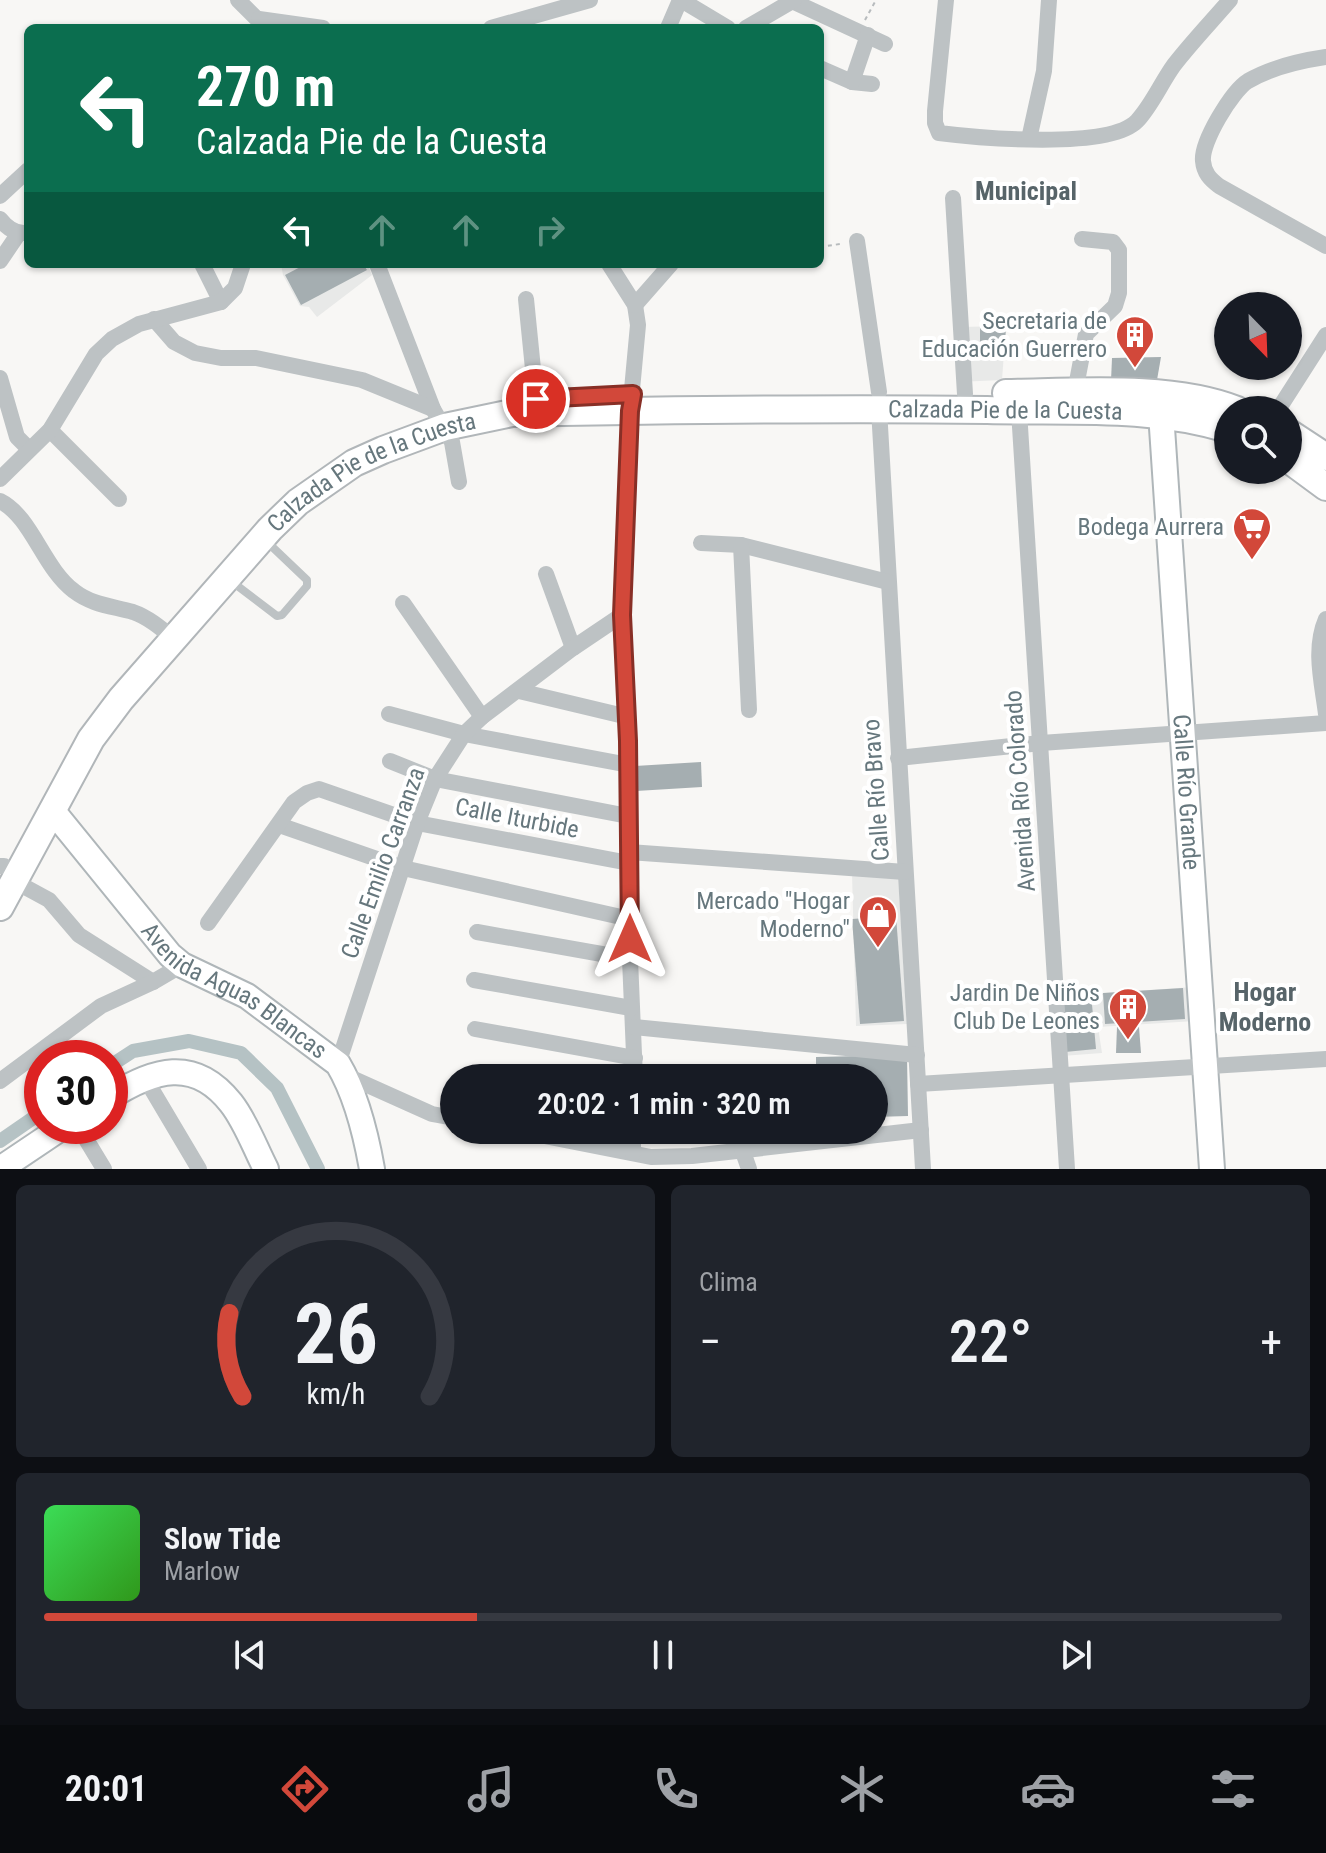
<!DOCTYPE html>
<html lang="es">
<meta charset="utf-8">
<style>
:root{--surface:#171b24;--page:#20242c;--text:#f1f3f6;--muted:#9ea1a6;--line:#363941;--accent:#d2483a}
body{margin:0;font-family:"Roboto Condensed",sans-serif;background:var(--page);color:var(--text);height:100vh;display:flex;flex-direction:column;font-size:30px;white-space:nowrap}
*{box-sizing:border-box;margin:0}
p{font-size:26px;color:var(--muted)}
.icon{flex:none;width:44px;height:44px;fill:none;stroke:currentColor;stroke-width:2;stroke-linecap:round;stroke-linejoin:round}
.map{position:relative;height:1169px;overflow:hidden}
.sheet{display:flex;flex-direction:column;gap:16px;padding:16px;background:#0d0f14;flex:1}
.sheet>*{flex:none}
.hud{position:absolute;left:24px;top:24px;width:800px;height:244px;border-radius:12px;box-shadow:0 2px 6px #0004;background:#0b6e4f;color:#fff;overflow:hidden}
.needle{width:52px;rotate:157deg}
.buttons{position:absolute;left:1214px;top:292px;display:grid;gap:16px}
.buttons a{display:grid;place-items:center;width:88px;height:88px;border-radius:50%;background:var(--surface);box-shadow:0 2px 6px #0004;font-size:40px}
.speed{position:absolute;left:24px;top:1040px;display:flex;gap:16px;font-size:40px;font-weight:700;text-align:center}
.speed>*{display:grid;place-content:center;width:104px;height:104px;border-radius:50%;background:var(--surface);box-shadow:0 2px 6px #0004;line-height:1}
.speed .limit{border:12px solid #d22;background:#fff;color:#111}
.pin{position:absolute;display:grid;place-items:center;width:68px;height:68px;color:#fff;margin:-34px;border:4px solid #fff;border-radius:50%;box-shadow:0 2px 8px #0007}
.me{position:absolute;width:88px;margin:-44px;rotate:0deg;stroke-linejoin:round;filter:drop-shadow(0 0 6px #0008)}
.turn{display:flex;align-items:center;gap:28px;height:168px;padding:0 40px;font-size:36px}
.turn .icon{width:104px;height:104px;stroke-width:2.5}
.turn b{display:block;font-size:56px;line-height:68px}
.lanes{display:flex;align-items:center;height:76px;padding:0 40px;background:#0003;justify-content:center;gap:40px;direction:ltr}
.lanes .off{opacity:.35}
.big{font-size:60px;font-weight:600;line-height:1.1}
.sheet .widget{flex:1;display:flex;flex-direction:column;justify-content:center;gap:12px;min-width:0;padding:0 28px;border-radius:12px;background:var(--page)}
.sheet .dial{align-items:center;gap:0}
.dial svg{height:208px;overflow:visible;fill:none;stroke:var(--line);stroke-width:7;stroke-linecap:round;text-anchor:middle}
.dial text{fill:var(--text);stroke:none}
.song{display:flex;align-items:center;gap:24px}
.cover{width:96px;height:96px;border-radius:12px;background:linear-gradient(135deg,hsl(130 70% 55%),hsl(110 70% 35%))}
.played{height:8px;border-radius:4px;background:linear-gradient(90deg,var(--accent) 35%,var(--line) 35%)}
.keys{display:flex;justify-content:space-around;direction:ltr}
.heat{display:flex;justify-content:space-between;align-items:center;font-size:44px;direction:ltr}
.sheet .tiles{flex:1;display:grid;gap:16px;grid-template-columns:1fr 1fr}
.widget:last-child{grid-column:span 2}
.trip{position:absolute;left:440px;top:1064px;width:448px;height:80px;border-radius:40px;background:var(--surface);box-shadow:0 2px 6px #0004;font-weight:600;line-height:80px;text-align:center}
.menu{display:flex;height:128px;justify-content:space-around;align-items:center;background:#090b0e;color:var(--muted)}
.menu .icon{width:56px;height:56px}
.menu .active{color:var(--accent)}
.menu b{font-size:36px;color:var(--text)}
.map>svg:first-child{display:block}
</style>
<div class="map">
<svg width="1326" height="1169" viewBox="0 0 1326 1169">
<rect width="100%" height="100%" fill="#f8f7f5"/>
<g fill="#e8e9e8">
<path d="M281,264H367L372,275L317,317L309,307L300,306L283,275Z"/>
<path d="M1006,326L1002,380L957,382L960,327Z"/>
<path d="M852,873L898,874L907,1024L856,1026Z"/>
<path d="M1193,987L1195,1021L1098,1027L1102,1053L1062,1056L1061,996Z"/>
</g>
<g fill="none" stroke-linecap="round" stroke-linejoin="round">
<g stroke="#b5c2c4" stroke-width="14">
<path d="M110,1066L133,1051L189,1041L241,1053L277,1088L318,1169"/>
<path d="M0,1141L42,1112"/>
</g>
</g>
<g fill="#a5aeb1">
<path d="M306,264H363L367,270L301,305L285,275Z"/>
<path d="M1006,326L1005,345H980V327Z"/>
<path d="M1161,357L1157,380L1111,381L1112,358Z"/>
<path d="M701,762L702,787L636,791L635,766Z"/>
<path d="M896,916L904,1021L860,1024L852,919Z"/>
<path d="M1183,988L1185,1019L1105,1024L1103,993Z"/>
<path d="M1091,993L1096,1049L1065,1052L1061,996Z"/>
<path d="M1117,1027H1139L1141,1053H1116Z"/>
<path d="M907,1055L908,1116L874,1117V1078H816V1057Z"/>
</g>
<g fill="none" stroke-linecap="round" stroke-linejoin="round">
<defs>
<g id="secondary">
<path id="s1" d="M1161,413L1212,1169"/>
<path id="s2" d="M52,810L170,955L182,965L247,996L338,1064C356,1094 366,1135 372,1169"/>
<path d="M110,1097C153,1070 194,1056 231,1103C246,1122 255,1148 266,1169"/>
<path d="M0,1169L64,1126"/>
</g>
<g id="primary">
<path d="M1006,393C1075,392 1173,384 1237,410"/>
<path d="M1288,432L1326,457"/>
<path d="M1288,459L1326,487"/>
<path id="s3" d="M0,907L91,739L121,699L270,529L298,502L354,463L383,450L445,427L512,413C670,410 828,408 987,410C1068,412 1149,405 1228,429"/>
</g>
</defs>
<use href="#secondary" stroke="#afb6b9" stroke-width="28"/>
<use href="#primary" stroke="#b1b6b9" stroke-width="30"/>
<g stroke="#b7bbbd" stroke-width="2" stroke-dasharray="4 4" stroke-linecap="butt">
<path d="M865,20L876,0"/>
<path d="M820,247L840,244"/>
</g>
<path stroke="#bdc2c4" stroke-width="8" d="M231,581L277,616L282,615L307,586V580L265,540"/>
<g stroke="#bdc2c4" stroke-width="16">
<path d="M238,0L265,27"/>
<path d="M681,0L728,28"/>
<path d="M946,0L935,111V123L939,133C979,138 1109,150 1137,121C1152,105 1161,83 1174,65C1191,43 1211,22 1230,0"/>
<path d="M792,1L885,44"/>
<path d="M259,19L323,28"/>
<path d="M491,28L590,0"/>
<path d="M668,28L680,0"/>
<path d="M746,28L794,0"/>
<path d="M1326,57C1299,61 1272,67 1248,81C1232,91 1201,142 1203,161C1204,173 1210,179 1219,186L1326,246"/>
<path d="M820,68L852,82L872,84"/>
<path d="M852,82L868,35"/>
<path d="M1029,139L1044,71L1049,0"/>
<path d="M0,196L28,170"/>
<path d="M953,198L965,394"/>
<path d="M0,219C7,228 15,234 26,233"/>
<path d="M857,241L879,392"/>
<path d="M0,261L19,233"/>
<path d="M202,264L221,302"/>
<path d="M377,264L433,409L452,442L459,482"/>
<path d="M609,264L635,305L638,325L630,411L622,615L628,717L630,959L635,1078"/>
<path d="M526,299L536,399"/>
<path d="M635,305L671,264"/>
<path d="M154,319L174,342L195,353L221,358H256L362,380L433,409"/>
<path d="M0,378L17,437L29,449"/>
<path d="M1075,392L1086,334L1115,306L1119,293V250L1113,242L1082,239"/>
<path d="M879,409L923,1169"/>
<path d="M1278,410L1326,335"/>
<path d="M1019,411L1067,1169"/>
<path d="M50,430L119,499"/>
<path d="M0,479L50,430L96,354L112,339L139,324L221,302L235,288L243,264"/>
<path d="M0,501C32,517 43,568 74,591C92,605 112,606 133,612C148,617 162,629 174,639"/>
<path d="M701,543L741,545L888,582"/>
<path d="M741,545L749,710"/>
<path d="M546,574L573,648"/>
<path d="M403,603L482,717"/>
<path d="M1326,619C1313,649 1322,682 1326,714"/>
<path d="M519,691L628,717"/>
<path d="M389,714L464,734L629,765"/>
<path d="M898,758L1041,743L1326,723"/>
<path d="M390,761L435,779L628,816"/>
<path d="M279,825L403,868L630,919"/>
<path d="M629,852L905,872"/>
<path d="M0,866H4"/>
<path d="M14,881L49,900L79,935L153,982"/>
<path d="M208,923L294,802L307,793L319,789L417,823L629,863"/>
<path d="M477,932L630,959"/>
<path d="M474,980L631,1008"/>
<path d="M634,1027L917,1055"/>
<path d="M475,1029L635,1058"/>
<path d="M338,1064L417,823L435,779L464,734L482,717L573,648L622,615"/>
<path d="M345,1075L432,1114L454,1118"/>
<path d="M145,1078L199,1169"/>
<path d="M0,1081L101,1006L153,982L182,965"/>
<path d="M918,1084L1326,1059"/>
<path d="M78,1126L104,1169"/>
<path d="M514,1130L651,1157L692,1156L921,1130"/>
<path d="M742,1149L749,1169"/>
<path d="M633,1153V1130"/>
</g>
<use href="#secondary" stroke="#fff" stroke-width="24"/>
<use href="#primary" stroke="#fff" stroke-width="26"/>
</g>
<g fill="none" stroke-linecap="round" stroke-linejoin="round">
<defs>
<path id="route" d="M536,399L633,394L630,411L622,615L628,741L630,939"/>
</defs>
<use href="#route" stroke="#882f26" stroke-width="20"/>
<use href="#route" stroke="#d2483a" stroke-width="14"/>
</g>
<defs>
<symbol id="building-pin" viewBox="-11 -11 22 30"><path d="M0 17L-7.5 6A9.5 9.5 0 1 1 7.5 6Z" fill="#d2483a" stroke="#fff"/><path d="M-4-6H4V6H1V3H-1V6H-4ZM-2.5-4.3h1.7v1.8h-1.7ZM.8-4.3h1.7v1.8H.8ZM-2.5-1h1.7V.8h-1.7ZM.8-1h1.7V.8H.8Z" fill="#fff"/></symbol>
<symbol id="supermarket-pin" viewBox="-11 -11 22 30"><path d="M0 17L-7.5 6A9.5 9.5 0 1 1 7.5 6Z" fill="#d2483a" stroke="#fff"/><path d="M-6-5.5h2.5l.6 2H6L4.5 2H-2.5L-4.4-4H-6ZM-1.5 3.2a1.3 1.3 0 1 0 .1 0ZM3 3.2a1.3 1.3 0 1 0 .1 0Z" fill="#fff"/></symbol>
<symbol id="shop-pin" viewBox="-11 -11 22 30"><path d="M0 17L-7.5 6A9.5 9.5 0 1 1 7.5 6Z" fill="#d2483a" stroke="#fff"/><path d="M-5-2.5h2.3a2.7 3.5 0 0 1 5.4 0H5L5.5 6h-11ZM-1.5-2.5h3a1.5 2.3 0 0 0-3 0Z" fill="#fff"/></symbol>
</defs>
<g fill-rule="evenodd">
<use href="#building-pin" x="1113" y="313" width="44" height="60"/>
<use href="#supermarket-pin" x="1230" y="505" width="44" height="60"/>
<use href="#shop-pin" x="856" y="893" width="44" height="60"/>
<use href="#building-pin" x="1106" y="985" width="44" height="60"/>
</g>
<g text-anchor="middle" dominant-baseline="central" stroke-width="8" stroke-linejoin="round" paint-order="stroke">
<g font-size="24" fill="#66777d" stroke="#fff" text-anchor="end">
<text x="1107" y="321">Secretaria de<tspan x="1107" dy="28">Educación Guerrero</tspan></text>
<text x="1224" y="527">Bodega Aurrera</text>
<text x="850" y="901">Mercado "Hogar<tspan x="850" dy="28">Moderno"</tspan></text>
<text x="1100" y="993">Jardin De Niños<tspan x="1100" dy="28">Club De Leones</tspan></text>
</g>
<g font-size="24" fill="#66777d" stroke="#fff">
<text stroke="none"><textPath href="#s3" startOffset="1234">Calzada Pie de la Cuesta</textPath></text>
<text stroke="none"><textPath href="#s3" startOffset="586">Calzada Pie de la Cuesta</textPath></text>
<text transform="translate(876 790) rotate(-94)">Calle Río Bravo</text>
<text transform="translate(1020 791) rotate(-94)">Avenida Río Colorado</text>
<text stroke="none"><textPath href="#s1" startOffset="380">Calle Río Grande</textPath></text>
<text transform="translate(517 818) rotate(11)">Calle Iturbide</text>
<text transform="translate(383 863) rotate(-70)">Calle Emilio Carranza</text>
<text stroke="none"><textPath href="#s2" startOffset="260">Avenida Aguas Blancas</textPath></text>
</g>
<g font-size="26" font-weight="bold" fill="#576469" stroke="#fff">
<text x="1026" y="191">Municipal</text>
<text x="1265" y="992">Hogar<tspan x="1265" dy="30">Moderno</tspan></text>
</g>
</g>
</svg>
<div class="buttons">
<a><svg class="needle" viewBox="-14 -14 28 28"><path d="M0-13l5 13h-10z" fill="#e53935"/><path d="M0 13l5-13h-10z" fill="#9ea1a6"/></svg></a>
<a><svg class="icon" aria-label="search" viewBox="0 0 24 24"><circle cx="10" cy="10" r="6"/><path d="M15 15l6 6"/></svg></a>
</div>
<div class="speed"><div class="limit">30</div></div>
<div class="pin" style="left:536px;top:399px;background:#d93025"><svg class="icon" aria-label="arrive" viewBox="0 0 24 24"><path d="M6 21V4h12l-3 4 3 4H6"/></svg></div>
<svg class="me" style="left:630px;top:939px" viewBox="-20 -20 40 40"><path d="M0-17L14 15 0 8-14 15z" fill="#d2483a" stroke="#fff" stroke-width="4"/></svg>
<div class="trip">20:02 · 1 min · 320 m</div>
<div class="hud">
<div class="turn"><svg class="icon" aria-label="left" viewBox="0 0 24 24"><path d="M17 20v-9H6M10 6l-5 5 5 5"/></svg><div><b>270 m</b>Calzada Pie de la Cuesta</div></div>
<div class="lanes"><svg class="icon" aria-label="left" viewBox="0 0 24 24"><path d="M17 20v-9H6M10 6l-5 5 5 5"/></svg><svg class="icon off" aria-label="ahead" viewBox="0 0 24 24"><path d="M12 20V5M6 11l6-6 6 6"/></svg><svg class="icon off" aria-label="ahead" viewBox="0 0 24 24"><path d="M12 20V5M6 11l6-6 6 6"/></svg><svg class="icon off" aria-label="right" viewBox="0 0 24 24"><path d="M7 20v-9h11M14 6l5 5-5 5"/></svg></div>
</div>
</div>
<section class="sheet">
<div class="tiles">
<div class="widget dial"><svg viewBox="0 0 100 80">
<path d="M14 69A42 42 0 1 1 86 69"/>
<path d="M14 69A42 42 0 0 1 9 37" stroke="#d2483a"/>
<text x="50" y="56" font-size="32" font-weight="700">26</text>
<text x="50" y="72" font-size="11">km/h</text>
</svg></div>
<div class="widget"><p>Clima</p>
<div class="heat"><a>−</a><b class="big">22°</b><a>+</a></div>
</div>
<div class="widget">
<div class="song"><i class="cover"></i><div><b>Slow Tide</b><p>Marlow</p></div></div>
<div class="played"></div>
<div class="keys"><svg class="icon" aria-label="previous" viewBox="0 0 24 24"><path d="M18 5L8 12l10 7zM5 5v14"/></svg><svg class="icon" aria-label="pause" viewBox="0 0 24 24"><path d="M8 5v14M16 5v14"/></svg><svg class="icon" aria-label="next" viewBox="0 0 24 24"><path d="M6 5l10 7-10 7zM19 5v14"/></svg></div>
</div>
</div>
</section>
<nav class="menu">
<b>20:01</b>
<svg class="icon active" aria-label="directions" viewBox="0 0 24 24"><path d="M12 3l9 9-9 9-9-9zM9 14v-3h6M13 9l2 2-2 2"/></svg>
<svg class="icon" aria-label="music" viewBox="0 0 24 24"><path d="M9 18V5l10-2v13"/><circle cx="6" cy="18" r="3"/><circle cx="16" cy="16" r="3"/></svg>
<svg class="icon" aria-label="phone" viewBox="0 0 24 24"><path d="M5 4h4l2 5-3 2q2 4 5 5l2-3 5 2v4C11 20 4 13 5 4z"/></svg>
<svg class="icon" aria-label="climate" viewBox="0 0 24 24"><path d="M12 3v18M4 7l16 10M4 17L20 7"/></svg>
<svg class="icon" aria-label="car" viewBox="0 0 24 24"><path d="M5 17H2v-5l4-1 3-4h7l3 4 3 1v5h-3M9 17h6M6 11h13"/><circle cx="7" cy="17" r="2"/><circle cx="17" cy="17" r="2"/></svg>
<svg class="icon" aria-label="filters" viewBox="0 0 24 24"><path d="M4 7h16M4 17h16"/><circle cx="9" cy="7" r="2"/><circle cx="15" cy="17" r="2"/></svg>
</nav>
